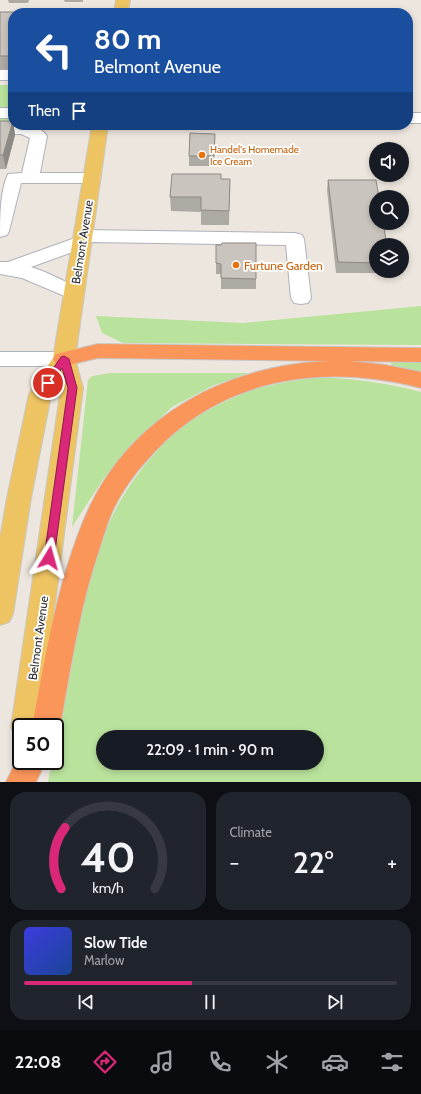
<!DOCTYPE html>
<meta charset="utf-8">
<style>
:root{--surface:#171b24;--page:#20242c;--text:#f1f3f6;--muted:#9ea1a6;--line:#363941;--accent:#db2777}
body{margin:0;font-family:Cabin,sans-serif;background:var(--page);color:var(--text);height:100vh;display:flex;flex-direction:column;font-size:15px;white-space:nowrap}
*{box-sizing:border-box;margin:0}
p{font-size:13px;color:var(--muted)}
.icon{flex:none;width:22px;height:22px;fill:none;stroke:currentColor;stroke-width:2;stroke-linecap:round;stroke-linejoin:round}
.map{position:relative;height:782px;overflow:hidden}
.panel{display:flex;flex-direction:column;gap:10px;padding:10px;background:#0d0f14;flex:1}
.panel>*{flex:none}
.guide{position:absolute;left:8px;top:8px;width:405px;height:122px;border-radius:16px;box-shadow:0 2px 6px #0003;background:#1a4fa0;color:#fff;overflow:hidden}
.controls{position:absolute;left:369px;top:142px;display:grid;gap:8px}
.controls a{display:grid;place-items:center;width:40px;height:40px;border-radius:50%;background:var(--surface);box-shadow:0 2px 6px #0003;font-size:20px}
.speed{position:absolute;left:12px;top:718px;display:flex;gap:8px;font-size:20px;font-weight:700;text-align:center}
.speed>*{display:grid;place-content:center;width:52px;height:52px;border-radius:50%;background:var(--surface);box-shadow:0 2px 6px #0003;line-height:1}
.speed .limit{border:2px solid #111;border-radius:6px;background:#fff;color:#111}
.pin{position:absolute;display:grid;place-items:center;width:34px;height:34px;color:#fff;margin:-17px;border:2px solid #fff;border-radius:50%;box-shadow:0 1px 4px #0007}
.me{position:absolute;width:44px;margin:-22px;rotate:8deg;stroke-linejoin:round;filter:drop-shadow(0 0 3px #0008)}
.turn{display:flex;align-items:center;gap:14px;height:84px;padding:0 20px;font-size:18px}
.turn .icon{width:52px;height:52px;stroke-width:2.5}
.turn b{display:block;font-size:28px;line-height:34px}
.then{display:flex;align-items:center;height:38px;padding:0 20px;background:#0003;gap:8px;font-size:15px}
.big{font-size:30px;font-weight:600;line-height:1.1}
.panel .card{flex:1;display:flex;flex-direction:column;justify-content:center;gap:6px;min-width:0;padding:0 14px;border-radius:16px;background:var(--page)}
.panel .dial{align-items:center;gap:0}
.dial svg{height:104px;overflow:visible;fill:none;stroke:var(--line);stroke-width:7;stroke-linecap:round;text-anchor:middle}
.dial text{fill:var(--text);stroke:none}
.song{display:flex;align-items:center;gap:12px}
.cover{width:48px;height:48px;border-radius:6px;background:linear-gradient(135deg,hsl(240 70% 55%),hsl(220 70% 35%))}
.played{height:4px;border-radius:2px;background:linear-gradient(90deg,var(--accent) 45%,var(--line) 45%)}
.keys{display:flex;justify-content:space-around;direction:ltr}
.heat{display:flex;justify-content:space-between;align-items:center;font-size:22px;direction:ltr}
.panel .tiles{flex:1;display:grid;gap:10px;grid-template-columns:1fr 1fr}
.card:last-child{grid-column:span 2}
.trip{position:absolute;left:96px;top:730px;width:228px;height:40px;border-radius:20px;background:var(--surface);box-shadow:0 2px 6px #0003;font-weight:600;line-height:40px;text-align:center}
.menu{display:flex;height:64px;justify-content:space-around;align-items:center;background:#090b0e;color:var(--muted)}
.menu .icon{width:28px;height:28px}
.menu .on{color:var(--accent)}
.menu b{font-size:18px;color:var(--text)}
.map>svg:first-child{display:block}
</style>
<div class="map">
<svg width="421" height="782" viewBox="0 0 421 782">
<rect width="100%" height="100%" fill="#ede6de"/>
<g fill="#b9e29c" fill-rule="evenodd">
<rect x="0" y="85" width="13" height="37"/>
<path d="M421,306V345L123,343L102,333L96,316L243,323Z"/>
<path d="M390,359H421V372L392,366Z"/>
<path d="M111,373H249L212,386L172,407L135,442L106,475L72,527L88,380L92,376Z"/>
<path d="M316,377C355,379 383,382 421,392V782H48L52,761H55V744C74,645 81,539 150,459C157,452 163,443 170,436C189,420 214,406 237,396C262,385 290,382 316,377ZM103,737H317V763H103Z"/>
</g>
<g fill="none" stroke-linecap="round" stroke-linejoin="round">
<defs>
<g id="minor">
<rect x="0" y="70" width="13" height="10"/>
<rect x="0" y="108" width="13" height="10"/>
<rect x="408" y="113" width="13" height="10"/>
<path d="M0,124C14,124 38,122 47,136L40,173H92L98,174L101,178L98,182L92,183H21L9,231L7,235L0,237C0,217 0,191 8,174L22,173L30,138L21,134H0Z"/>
<path d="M83,230L295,233L302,235L304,239L311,298L308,303L301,304L294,303L291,298L286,245L91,242L89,246L31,267L45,272L81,289L84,294L81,299L74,300L22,278L0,274V262H8L75,238L74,236L76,232Z"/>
<path d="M0,352H64L72,354L75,359L72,364L64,366H0Z"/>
</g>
<g id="major">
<path d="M116,0H130L128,13H114Z"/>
<path d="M92,125H108L75,359L83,388L39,727H21V739L15,737L11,727L61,388L59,382L51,395L31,498L13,614L9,622L0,625V538L7,498L29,394L53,358Z"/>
</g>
<g id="highway">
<path d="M98,344L421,348V362L350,361L386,365L421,372V388C322,362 219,378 149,458C135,473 122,491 113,510C108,521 104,534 100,547C80,605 71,666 60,727L55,737V727H32C46,654 58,576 89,508C133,414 228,365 329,361L98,358L64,366L56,364L53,359L56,354Z"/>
<path d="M21,751V761H46L36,782H6Z"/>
</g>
</defs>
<use href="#minor" stroke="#aeb2bc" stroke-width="2"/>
<use href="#major" stroke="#c8c8c8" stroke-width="2"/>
<use href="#highway" stroke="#c8c8c8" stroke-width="2"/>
<use href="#minor" fill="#fff" fill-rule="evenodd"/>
<use href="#major" fill="#eec462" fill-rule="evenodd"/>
<use href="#highway" fill="#fb965b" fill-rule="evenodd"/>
</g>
<g fill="#ada9a3">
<path d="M8,0H29L28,3H9Z"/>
<path d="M64,0H83V2H65Z"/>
<path d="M0,12L13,13V70H0Z"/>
<path d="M0,121H13L15,135L6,169H0Z"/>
<path d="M215,134L214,166H189V156Z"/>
<path d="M221,179H230L229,225H201V212L171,211L170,197Z"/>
<path d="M328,180L376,245V271H389V273H336L327,190Z"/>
<path d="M216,245L256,279V289H221V274H216Z"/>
</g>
<path fill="#8d8984" d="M13,121L15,135L6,169L3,155Z"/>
<g fill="#c9c4bd" stroke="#8d8984">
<path d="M0,12H32V13H13V56H0Z"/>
<path d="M0,121H13L3,155H0Z"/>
<path d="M190,133L215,134L214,156H189Z"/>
<path d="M172,174H221V179H230L229,211L201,210V197H170Z"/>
<path d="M328,180H376L379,197H376V223H383L387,245H376V263L338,262Z"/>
<path d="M222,243H256V279L221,278V264L216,263V245H221Z"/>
</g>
<path fill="#db2777" stroke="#8e194d" d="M64,356L69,359L77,388L54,558L53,561L49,562L45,561L44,558L68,388L62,368L51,385H45L43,383L61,357Z"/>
<g fill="#e8710a" stroke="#fff" stroke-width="1.5">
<circle cx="202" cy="155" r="4"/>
<circle cx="236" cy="265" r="4"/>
</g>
<g text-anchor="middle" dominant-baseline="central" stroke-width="3.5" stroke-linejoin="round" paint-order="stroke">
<g font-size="10" fill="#c56008" stroke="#fff" text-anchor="start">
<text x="210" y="149">Handel's Homemade<tspan x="210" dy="12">Ice Cream</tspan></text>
</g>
<g font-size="12" fill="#2c2c2c" stroke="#fff">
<text transform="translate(82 242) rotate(-81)">Belmont Avenue</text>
<text transform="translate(38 638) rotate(-82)">Belmont Avenue</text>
</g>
<g font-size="12" fill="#c56008" stroke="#fff" text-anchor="start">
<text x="244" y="265">Furtune Garden</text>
</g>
</g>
</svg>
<div class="controls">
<a><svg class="icon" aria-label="sound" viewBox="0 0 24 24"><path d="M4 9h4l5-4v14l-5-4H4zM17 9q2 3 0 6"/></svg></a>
<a><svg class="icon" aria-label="search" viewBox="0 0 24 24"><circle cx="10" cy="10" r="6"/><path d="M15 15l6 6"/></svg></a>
<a><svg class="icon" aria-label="layers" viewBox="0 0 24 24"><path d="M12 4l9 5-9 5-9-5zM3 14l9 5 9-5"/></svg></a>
</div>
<div class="speed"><div class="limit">50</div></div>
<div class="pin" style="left:48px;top:383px;background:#d93025"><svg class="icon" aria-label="arrive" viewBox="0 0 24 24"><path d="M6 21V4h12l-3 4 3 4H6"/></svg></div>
<svg class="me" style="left:49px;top:558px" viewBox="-20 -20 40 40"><path d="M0-17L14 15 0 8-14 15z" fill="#db2777" stroke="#fff" stroke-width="4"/></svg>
<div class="trip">22:09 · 1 min · 90 m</div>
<div class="guide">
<div class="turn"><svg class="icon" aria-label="left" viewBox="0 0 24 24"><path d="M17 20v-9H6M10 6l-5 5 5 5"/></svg><div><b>80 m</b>Belmont Avenue</div></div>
<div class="then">Then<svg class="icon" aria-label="arrive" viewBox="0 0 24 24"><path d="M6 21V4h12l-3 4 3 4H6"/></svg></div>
</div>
</div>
<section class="panel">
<div class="tiles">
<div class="card dial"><svg viewBox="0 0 100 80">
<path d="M14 69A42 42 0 1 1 86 69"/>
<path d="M14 69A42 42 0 0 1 17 22" stroke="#db2777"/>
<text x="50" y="56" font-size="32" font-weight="700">40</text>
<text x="50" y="72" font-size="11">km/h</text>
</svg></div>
<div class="card"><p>Climate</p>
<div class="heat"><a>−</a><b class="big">22°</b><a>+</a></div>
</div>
<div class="card">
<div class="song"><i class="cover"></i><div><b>Slow Tide</b><p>Marlow</p></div></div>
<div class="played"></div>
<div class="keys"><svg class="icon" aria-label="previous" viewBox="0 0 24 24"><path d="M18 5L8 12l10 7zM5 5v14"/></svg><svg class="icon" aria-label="pause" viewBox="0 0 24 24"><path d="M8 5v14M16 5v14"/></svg><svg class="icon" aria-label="next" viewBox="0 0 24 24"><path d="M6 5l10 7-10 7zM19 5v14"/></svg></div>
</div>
</div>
</section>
<nav class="menu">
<b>22:08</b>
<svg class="icon on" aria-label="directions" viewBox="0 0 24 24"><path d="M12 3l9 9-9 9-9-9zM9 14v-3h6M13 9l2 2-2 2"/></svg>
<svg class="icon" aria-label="music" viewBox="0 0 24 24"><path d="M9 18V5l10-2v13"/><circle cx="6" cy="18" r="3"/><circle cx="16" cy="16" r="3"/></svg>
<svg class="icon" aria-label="phone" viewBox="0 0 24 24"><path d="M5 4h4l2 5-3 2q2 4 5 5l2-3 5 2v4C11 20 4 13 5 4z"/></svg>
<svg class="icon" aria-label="climate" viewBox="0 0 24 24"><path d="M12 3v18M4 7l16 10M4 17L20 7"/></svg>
<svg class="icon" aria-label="car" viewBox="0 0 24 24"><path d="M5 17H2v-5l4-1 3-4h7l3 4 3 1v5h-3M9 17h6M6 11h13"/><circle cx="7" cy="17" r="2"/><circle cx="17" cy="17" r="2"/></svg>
<svg class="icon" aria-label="filters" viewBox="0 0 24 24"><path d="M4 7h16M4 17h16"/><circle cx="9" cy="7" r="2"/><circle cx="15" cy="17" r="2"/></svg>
</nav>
